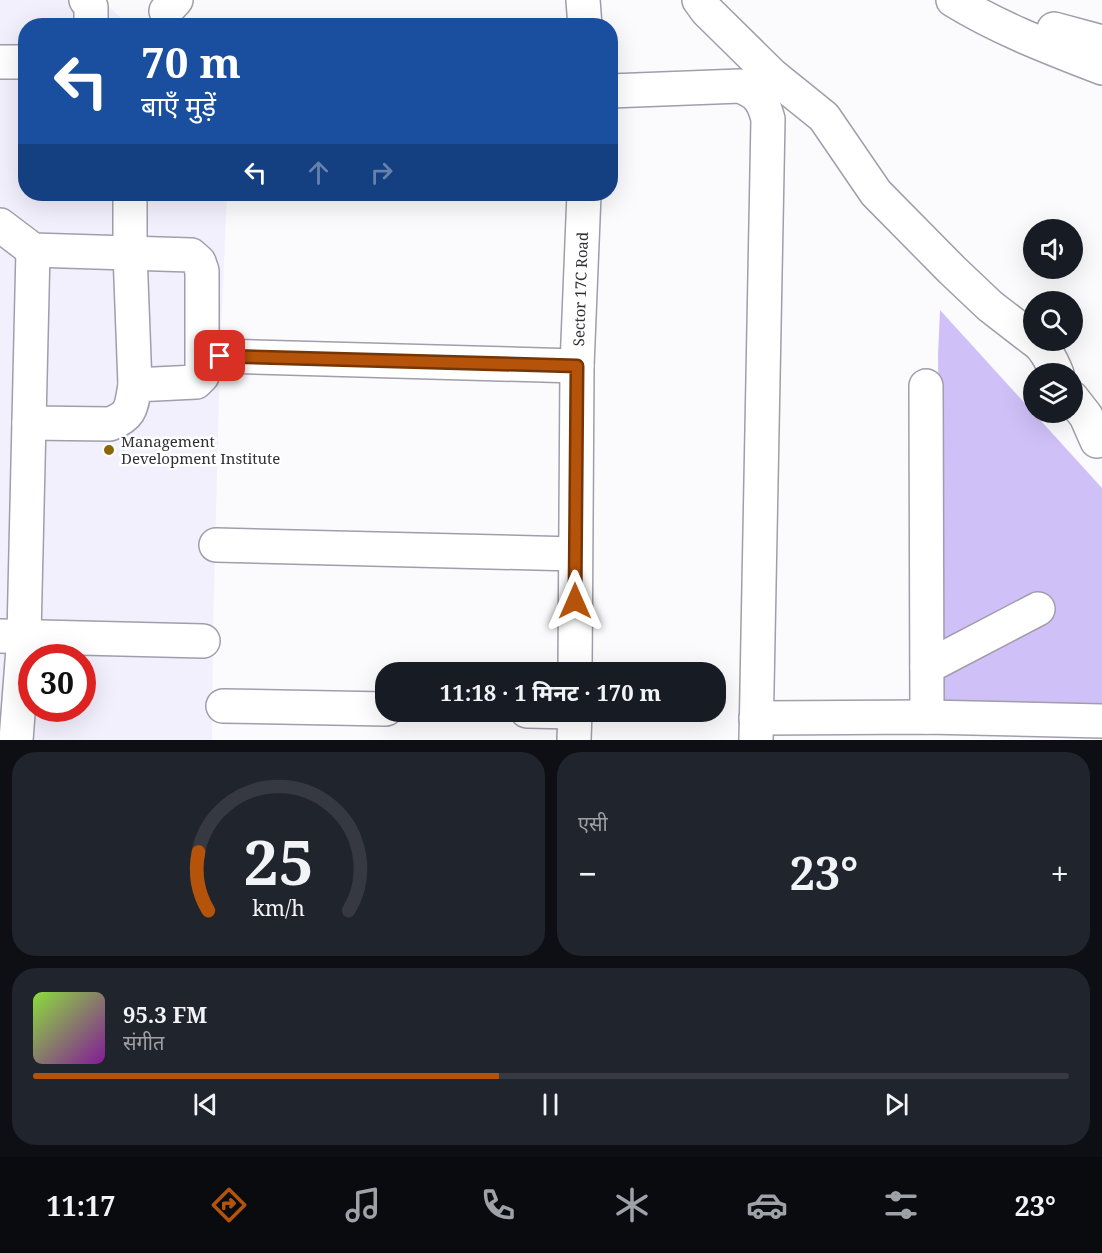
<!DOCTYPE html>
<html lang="hi">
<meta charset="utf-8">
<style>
:root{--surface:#171b24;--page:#20242c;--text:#f1f3f6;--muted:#9ea1a6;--line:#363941;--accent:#b45309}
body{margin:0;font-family:"Noto Serif","Noto Sans Devanagari",serif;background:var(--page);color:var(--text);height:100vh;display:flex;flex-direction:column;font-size:22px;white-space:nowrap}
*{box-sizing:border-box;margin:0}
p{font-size:20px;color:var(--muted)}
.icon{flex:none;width:33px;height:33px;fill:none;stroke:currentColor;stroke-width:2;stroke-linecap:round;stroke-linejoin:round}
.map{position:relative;height:740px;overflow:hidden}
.drawer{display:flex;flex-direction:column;gap:12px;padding:12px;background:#0d0f14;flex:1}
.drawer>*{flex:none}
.banner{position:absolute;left:18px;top:18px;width:600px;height:183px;border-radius:24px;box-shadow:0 6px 24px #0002;background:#1a4fa0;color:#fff;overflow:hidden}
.buttons{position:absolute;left:1023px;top:219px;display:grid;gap:12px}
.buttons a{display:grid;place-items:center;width:60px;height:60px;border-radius:50%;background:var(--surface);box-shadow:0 6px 24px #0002;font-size:30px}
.speed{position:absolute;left:18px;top:644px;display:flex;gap:12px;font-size:30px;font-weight:700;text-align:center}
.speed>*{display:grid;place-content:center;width:78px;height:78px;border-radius:50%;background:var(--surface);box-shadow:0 6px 24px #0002;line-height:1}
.speed .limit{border:9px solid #d22;background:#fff;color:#111}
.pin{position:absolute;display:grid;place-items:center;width:51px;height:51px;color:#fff;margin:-26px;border-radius:12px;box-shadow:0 3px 9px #0006}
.me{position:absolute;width:66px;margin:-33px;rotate:0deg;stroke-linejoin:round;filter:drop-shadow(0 0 4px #0008)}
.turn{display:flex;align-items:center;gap:21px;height:126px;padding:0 24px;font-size:27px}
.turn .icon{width:78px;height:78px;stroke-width:2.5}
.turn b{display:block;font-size:42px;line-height:51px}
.lanes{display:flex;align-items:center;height:57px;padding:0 24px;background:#0003;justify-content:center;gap:30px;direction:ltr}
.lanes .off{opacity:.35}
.big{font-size:45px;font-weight:700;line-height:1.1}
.drawer .card{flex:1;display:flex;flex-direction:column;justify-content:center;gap:9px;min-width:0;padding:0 21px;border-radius:24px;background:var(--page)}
.drawer .dial{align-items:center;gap:0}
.dial svg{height:156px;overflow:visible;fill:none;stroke:var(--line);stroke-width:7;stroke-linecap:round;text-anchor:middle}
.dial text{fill:var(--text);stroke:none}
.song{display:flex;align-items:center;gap:18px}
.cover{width:72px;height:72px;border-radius:9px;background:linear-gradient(135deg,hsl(90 70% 55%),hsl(290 70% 35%))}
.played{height:6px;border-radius:3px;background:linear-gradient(90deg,var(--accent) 45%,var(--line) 45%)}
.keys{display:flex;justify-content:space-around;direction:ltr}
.heat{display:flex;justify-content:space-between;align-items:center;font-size:33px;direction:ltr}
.drawer .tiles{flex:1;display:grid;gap:12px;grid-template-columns:1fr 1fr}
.card:last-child{grid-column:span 2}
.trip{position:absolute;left:375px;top:662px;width:351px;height:60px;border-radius:24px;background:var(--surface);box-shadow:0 6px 24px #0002;font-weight:700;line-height:60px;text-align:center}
.menu{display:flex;height:96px;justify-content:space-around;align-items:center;background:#090b0e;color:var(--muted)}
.menu .icon{width:42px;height:42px}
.menu .on{color:var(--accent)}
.menu b{font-size:27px;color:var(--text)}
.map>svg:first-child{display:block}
</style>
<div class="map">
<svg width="1102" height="740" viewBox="0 0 1102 740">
<rect width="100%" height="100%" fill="#fbfbfe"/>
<path fill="#f3f0fd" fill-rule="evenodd" d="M0,0H102L128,25L26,26V194H227L220,356L213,632L212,740H0ZM32,657H82V708H32Z"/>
<path fill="#d0c0f8" d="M940,310L1102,488V717L943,715L938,356Z"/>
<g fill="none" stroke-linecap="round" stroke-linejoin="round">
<defs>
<g id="minor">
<path d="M86,0L91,7V26"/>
<path d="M583,0L585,26"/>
<path d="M699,0L707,11L772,75L824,117L876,193L952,270L990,306L1034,340"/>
<path d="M166,11L176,0"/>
<path d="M0,62H26"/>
<path d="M610,91L740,86C758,93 763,100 768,119L756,740"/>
<path d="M130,194V253L135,385"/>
<path d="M0,225L33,250L191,255L199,262L202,271V376L196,382L135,385C131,406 133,415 110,424L29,423"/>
<path d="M1035,340C1046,349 1052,361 1057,374"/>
<path d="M220,356L577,366"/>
<path d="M926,386L927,717"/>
<path d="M1072,398L1086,416L1097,441"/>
<path d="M216,545L575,554"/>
<path d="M0,636L203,641"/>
<path d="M927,667L1038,609"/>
<path d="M575,672L577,366L584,194"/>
<path d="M223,706L386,709"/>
<path d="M527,711L575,712"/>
<path d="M756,718L927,717L1102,721"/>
<path d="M16,740L24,635L33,250"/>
<path d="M574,740L575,711"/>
</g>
<g id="major">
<path d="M953,0C1000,29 1051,48 1102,68"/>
<path d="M1054,29L1102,42"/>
</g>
</defs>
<use href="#minor" stroke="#a19dab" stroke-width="36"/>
<use href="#major" stroke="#a19dab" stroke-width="36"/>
<use href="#minor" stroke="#fff" stroke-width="33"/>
<use href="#major" stroke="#fff" stroke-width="33"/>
</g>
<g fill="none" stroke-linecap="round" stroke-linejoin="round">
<defs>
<path id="route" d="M220,356L577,366L575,601"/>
</defs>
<use href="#route" stroke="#753606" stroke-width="15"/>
<use href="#route" stroke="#b45309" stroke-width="10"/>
</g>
<circle fill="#8b6706" stroke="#fff" stroke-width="2" cx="109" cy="450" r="6"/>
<g text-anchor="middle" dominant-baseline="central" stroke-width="5" stroke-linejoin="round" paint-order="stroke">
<g font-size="15" fill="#302f34" stroke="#fff">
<text transform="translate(580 289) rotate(-88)">Sector 17C Road</text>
</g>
<g font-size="15" fill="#302f34" stroke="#fff" text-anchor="start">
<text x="121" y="441">Management<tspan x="121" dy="17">Development Institute</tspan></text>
</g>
</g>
</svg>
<div class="buttons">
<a><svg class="icon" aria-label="sound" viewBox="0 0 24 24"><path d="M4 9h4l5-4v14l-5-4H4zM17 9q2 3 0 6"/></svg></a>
<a><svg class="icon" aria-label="search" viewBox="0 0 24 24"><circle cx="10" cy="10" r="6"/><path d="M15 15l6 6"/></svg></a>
<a><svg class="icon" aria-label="layers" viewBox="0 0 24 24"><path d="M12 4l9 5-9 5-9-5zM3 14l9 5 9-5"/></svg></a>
</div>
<div class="speed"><div class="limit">30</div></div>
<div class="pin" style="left:220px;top:356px;background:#d93025"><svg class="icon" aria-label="arrive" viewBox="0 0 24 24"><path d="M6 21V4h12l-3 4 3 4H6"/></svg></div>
<svg class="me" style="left:575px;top:601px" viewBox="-20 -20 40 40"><path d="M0-17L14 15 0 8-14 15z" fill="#b45309" stroke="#fff" stroke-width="4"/></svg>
<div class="trip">11:18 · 1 मिनट · 170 m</div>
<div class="banner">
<div class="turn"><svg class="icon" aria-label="left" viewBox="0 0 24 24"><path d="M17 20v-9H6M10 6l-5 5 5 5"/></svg><div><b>70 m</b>बाएँ मुड़ें</div></div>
<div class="lanes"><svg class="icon" aria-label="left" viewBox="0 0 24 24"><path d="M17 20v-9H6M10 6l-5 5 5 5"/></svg><svg class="icon off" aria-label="ahead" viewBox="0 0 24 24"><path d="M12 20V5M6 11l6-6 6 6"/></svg><svg class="icon off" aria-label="right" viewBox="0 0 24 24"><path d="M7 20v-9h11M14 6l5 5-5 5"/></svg></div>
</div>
</div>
<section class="drawer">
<div class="tiles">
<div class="card dial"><svg viewBox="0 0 100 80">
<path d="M14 69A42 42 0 1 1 86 69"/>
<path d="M14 69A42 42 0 0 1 9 39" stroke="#b45309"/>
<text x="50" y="56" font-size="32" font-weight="700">25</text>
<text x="50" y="72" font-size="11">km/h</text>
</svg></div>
<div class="card"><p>एसी</p>
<div class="heat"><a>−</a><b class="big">23°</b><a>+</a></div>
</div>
<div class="card">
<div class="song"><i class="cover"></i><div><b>95.3 FM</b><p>संगीत</p></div></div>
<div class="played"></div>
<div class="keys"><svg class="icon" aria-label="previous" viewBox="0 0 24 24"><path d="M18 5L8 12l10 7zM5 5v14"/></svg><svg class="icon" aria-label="pause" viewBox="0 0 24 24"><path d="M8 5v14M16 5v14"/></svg><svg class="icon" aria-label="next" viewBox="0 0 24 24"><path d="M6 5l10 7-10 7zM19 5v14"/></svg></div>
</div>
</div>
</section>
<nav class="menu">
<b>11:17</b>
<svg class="icon on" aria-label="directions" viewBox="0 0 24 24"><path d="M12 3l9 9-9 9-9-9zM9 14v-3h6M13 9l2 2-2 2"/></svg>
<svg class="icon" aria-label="music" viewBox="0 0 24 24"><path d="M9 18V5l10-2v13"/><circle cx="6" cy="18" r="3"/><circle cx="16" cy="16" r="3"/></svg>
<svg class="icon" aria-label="phone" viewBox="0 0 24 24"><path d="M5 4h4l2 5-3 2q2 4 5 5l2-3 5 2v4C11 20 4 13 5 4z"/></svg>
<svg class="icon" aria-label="climate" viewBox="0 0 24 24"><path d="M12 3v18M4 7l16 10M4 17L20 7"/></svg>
<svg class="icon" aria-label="car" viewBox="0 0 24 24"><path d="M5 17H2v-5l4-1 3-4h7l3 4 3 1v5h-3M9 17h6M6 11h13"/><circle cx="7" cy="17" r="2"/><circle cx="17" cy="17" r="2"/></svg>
<svg class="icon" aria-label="filters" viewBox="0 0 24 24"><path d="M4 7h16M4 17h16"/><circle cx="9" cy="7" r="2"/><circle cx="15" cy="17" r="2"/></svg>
<b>23°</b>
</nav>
